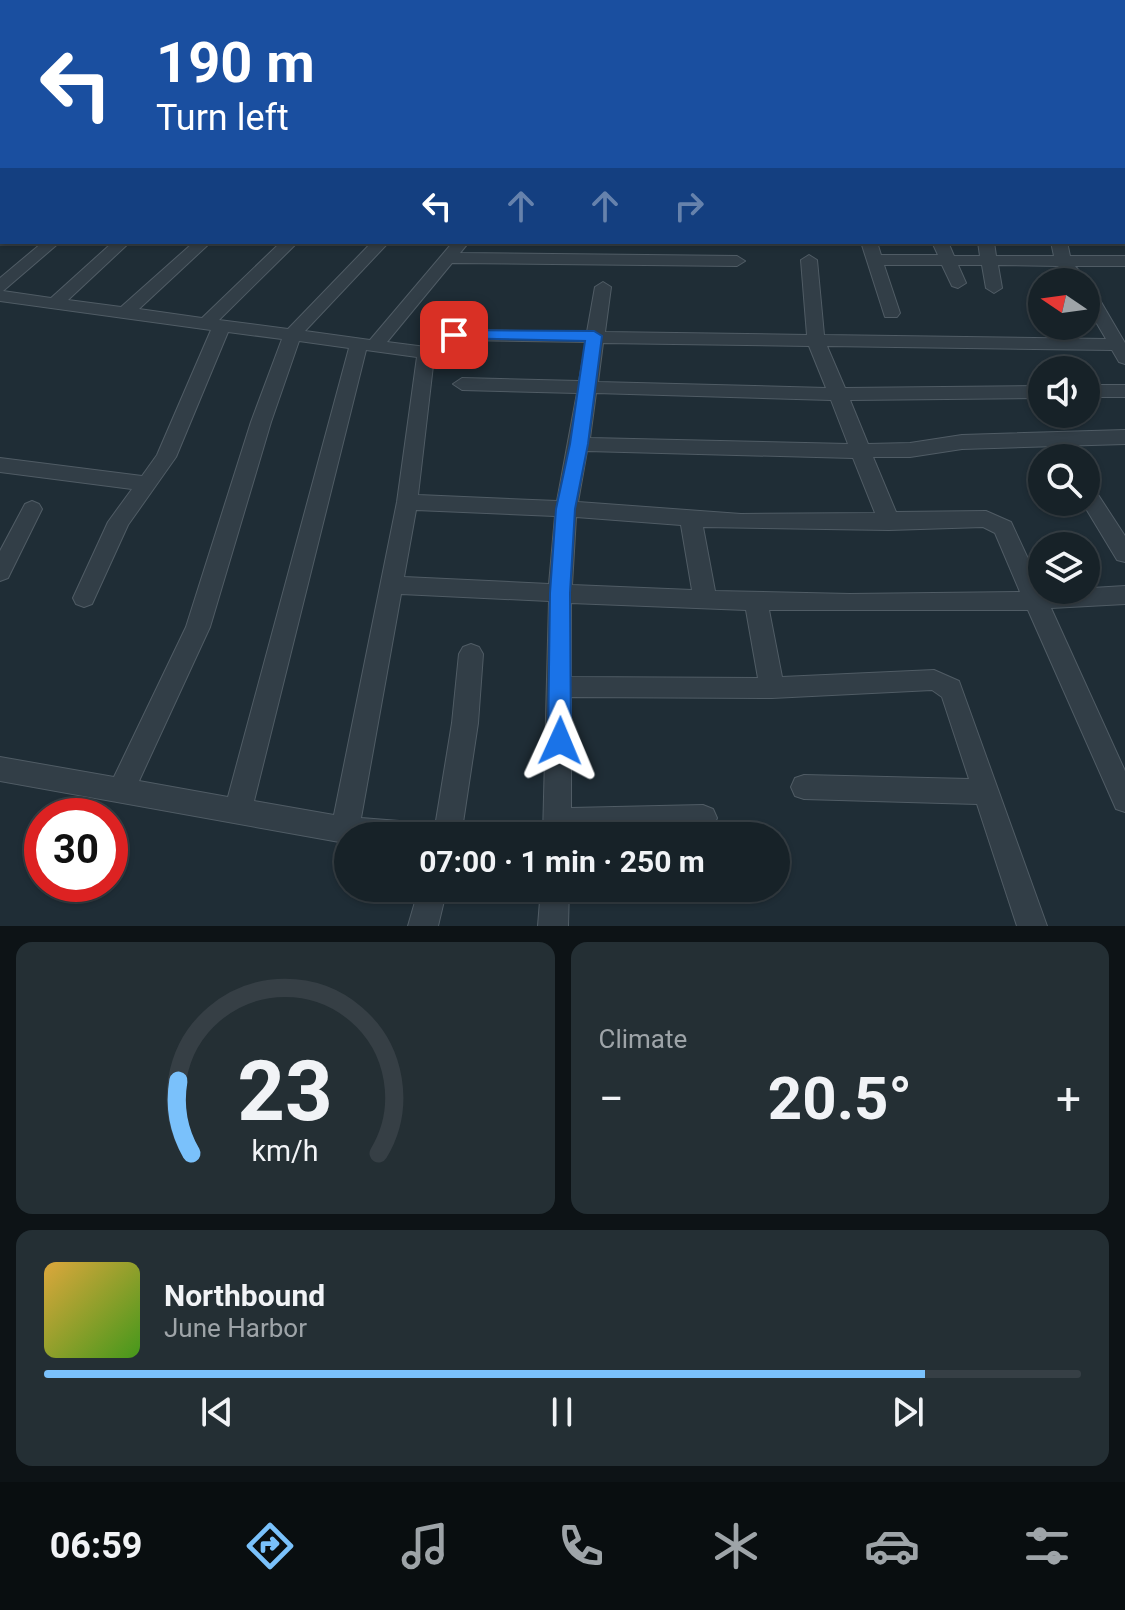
<!DOCTYPE html>
<meta charset="utf-8">
<style>
:root{--surface:#172228;--page:#242f34;--text:#f1f3f6;--muted:#9ea4a8;--line:#363f45;--accent:#7ac1fb}
body{margin:0;font-family:Roboto,sans-serif;background:var(--page);color:var(--text);height:100vh;display:flex;flex-direction:column;font-size:30px;white-space:nowrap}
*{box-sizing:border-box;margin:0}
p{font-size:26px;color:var(--muted)}
.icon{flex:none;width:44px;height:44px;fill:none;stroke:currentColor;stroke-width:2;stroke-linecap:round;stroke-linejoin:round}
.map{position:relative;height:926px;overflow:hidden}
.panel{display:flex;flex-direction:column;gap:16px;padding:16px;background:#0d1316;flex:1}
.panel>*{flex:none}
.hud{position:absolute;left:0px;top:0px;width:1126px;height:244px;box-shadow:0 2px 6px #0004,0 0 0 2px var(--line);background:#1a4fa0;color:#fff;overflow:hidden}
.needle{width:52px;rotate:283deg}
.buttons{position:absolute;left:1028px;top:268px;display:grid;gap:16px}
.buttons a{display:grid;place-items:center;width:72px;height:72px;border-radius:50%;background:var(--surface);box-shadow:0 2px 6px #0004,0 0 0 2px var(--line);font-size:40px}
.speed{position:absolute;left:24px;top:798px;display:flex;gap:16px;font-size:40px;font-weight:700;text-align:center}
.speed>*{display:grid;place-content:center;width:104px;height:104px;border-radius:50%;background:var(--surface);box-shadow:0 2px 6px #0004,0 0 0 2px var(--line);line-height:1}
.speed .limit{border:12px solid #d22;background:#fff;color:#111}
.pin{position:absolute;display:grid;place-items:center;width:68px;height:68px;color:#fff;margin:-34px;border-radius:16px;box-shadow:0 4px 12px #0006}
.me{position:absolute;width:88px;margin:-44px;rotate:1deg;stroke-linejoin:round;filter:drop-shadow(0 0 6px #0008)}
.turn{display:flex;align-items:center;gap:28px;height:168px;padding:0 24px;font-size:36px}
.turn .icon{width:104px;height:104px;stroke-width:2.5}
.turn b{display:block;font-size:56px;line-height:68px}
.lanes{display:flex;align-items:center;height:76px;padding:0 24px;background:#0003;justify-content:center;gap:40px;direction:ltr}
.lanes .off{opacity:.35}
.big{font-size:60px;font-weight:700;line-height:1.1}
.panel .card{flex:1;display:flex;flex-direction:column;justify-content:center;gap:12px;min-width:0;padding:0 28px;border-radius:16px;background:var(--page)}
.panel .dial{align-items:center;gap:0}
.dial svg{height:208px;overflow:visible;fill:none;stroke:var(--line);stroke-width:7;stroke-linecap:round;text-anchor:middle}
.dial text{fill:var(--text);stroke:none}
.song{display:flex;align-items:center;gap:24px}
.cover{width:96px;height:96px;border-radius:12px;background:linear-gradient(135deg,hsl(40 70% 55%),hsl(100 70% 35%))}
.played{height:8px;border-radius:4px;background:linear-gradient(90deg,var(--accent) 85%,var(--line) 85%)}
.keys{display:flex;justify-content:space-around;direction:ltr}
.heat{display:flex;justify-content:space-between;align-items:center;font-size:44px;direction:ltr}
.panel .tiles{flex:1;display:grid;gap:16px;grid-template-columns:1fr 1fr}
.card:last-child{grid-column:span 2}
.trip{position:absolute;left:334px;top:822px;width:456px;height:80px;border-radius:40px;background:var(--surface);box-shadow:0 2px 6px #0004,0 0 0 2px var(--line);font-weight:700;line-height:80px;text-align:center}
.tab-bar{display:flex;height:128px;justify-content:space-around;align-items:center;background:#090e10;color:var(--muted)}
.tab-bar .icon{width:56px;height:56px}
.tab-bar .active{color:var(--accent)}
.tab-bar b{font-size:36px;color:var(--text)}
.map>svg:first-child{display:block}
</style>
<div class="map">
<svg width="1125" height="926" viewBox="0 0 1125 926">
<rect width="100%" height="100%" fill="#1f2d36"/>
<g fill="none" stroke-linecap="round" stroke-linejoin="round">
<defs>
<g id="minor">
<path d="M59,0H74L75,2H60Z"/>
<path d="M418,0H436L437,2H419Z"/>
<path d="M532,0H551L552,2H533Z"/>
<path d="M685,0H704V1L686,2Z"/>
<rect x="853" y="0" width="10" height="2"/>
<path d="M945,0H955L956,2H946Z"/>
<rect x="0" y="11" width="2" height="6"/>
<rect x="1124" y="59" width="1" height="8"/>
<path d="M0,91L2,92V100L0,99Z"/>
<rect x="1124" y="137" width="1" height="8"/>
<rect x="0" y="161" width="2" height="9"/>
<path d="M43,242H60L3,291L51,298L113,242H130L68,300L121,307L194,242H211L139,309L202,318L281,242H298L219,320L288,329L372,242H389L305,331L370,340L453,242H469L460,253L737,256L745,261L737,266L452,263L387,342L426,347L442,344L448,331L454,330L587,332L595,287L603,282L611,287L605,332L807,335L801,260L809,255L817,260L824,335L1106,339L1086,305V282H1071L1058,266L998,265L1002,288L994,293L986,288L982,265H958L966,283L958,288L952,286L942,265H884L900,313L897,317H885L861,242H877L881,255H938L932,242H948L954,256H980L978,242H994L996,256H1054L1051,242H1067L1070,256H1125V266H1075L1088,282L1086,285L1094,290L1125,343V364L1119,362L1112,350L827,346L845,388L1042,386V398L850,400L868,444L910,443L962,435L1125,430V444L962,449L910,457H873L896,512L986,511L1011,522L1043,591L1125,586V604L1051,608L1125,771V812L1116,809L1028,610H769L782,677L934,670L959,681L1047,926H1017L977,804L804,799L795,796L791,787L795,778L804,775L969,779L942,697L932,690L772,698L571,697V808L703,805L713,809L717,818L713,827L703,831L543,836L549,601L401,594L361,818L425,823L435,827L452,723L459,654L463,647L471,644L479,647L483,654L478,723L461,836H348V843H345L0,781V757L114,777L186,627L251,422L282,339L228,332L176,457L128,525L92,604L84,607L76,604L73,598L108,522L132,489L0,472V458L142,476L157,455L211,330L0,301V278ZM461,340L586,342L579,381L462,378L453,384L462,390L577,393L557,501L418,495L434,357L455,352ZM299,341L349,348L228,797L139,781L210,627L271,422ZM603,343L809,346L826,388L598,382ZM366,350L417,357L397,502L334,815L254,801ZM596,393L831,400L848,444L590,438ZM587,451L853,458L875,513L741,514L578,502ZM416,510L555,516L549,584L404,577ZM576,517L681,525L692,590L572,585ZM703,527L889,530L983,527L995,533L1020,592L850,594L715,591ZM571,603L746,610L758,678L571,677Z"/>
<rect x="1086" y="385" width="39" height="12"/>
<path d="M1086,485L1093,487L1125,536V562L1117,560L1082,502H1086Z"/>
<path d="M32,501L39,504L42,509L8,578L0,581V551L25,504Z"/>
<path d="M419,888H447L438,926H408Z"/>
<path d="M541,888H569L568,926H538Z"/>
</g>
</defs>
<use href="#minor" stroke="#505c65" stroke-width="2"/>
<use href="#minor" fill="#323e47" fill-rule="evenodd"/>
</g>
<path fill="#1a73e8" stroke="#114b97" stroke-width="2" d="M454,330L594,331L602,336L588,444L575,509L570,593L571,741L568,748L560,751L551,748L548,741L550,593L556,509L570,444L585,341L448,338L446,335Z"/>
</svg>
<div class="buttons">
<a><svg class="needle" viewBox="-14 -14 28 28"><path d="M0-13l5 13h-10z" fill="#e53935"/><path d="M0 13l5-13h-10z" fill="#9ea4a8"/></svg></a>
<a><svg class="icon" aria-label="sound" viewBox="0 0 24 24"><path d="M4 9h4l5-4v14l-5-4H4zM17 9q2 3 0 6"/></svg></a>
<a><svg class="icon" aria-label="search" viewBox="0 0 24 24"><circle cx="10" cy="10" r="6"/><path d="M15 15l6 6"/></svg></a>
<a><svg class="icon" aria-label="layers" viewBox="0 0 24 24"><path d="M12 4l9 5-9 5-9-5zM3 14l9 5 9-5"/></svg></a>
</div>
<div class="speed"><div class="limit">30</div></div>
<div class="pin" style="left:454px;top:335px;background:#d93025"><svg class="icon" aria-label="arrive" viewBox="0 0 24 24"><path d="M6 21V4h12l-3 4 3 4H6"/></svg></div>
<svg class="me" style="left:560px;top:741px" viewBox="-20 -20 40 40"><path d="M0-17L14 15 0 8-14 15z" fill="#1a73e8" stroke="#fff" stroke-width="4"/></svg>
<div class="trip">07:00 · 1 min · 250 m</div>
<div class="hud">
<div class="turn"><svg class="icon" aria-label="left" viewBox="0 0 24 24"><path d="M17 20v-9H6M10 6l-5 5 5 5"/></svg><div><b>190 m</b>Turn left</div></div>
<div class="lanes"><svg class="icon" aria-label="left" viewBox="0 0 24 24"><path d="M17 20v-9H6M10 6l-5 5 5 5"/></svg><svg class="icon off" aria-label="ahead" viewBox="0 0 24 24"><path d="M12 20V5M6 11l6-6 6 6"/></svg><svg class="icon off" aria-label="ahead" viewBox="0 0 24 24"><path d="M12 20V5M6 11l6-6 6 6"/></svg><svg class="icon off" aria-label="right" viewBox="0 0 24 24"><path d="M7 20v-9h11M14 6l5 5-5 5"/></svg></div>
</div>
</div>
<section class="panel">
<div class="tiles">
<div class="card dial"><svg viewBox="0 0 100 80">
<path d="M14 69A42 42 0 1 1 86 69"/>
<path d="M14 69A42 42 0 0 1 9 41" stroke="#7ac1fb"/>
<text x="50" y="56" font-size="32" font-weight="700">23</text>
<text x="50" y="72" font-size="11">km/h</text>
</svg></div>
<div class="card"><p>Climate</p>
<div class="heat"><a>−</a><b class="big">20.5°</b><a>+</a></div>
</div>
<div class="card">
<div class="song"><i class="cover"></i><div><b>Northbound</b><p>June Harbor</p></div></div>
<div class="played"></div>
<div class="keys"><svg class="icon" aria-label="previous" viewBox="0 0 24 24"><path d="M18 5L8 12l10 7zM5 5v14"/></svg><svg class="icon" aria-label="pause" viewBox="0 0 24 24"><path d="M8 5v14M16 5v14"/></svg><svg class="icon" aria-label="next" viewBox="0 0 24 24"><path d="M6 5l10 7-10 7zM19 5v14"/></svg></div>
</div>
</div>
</section>
<nav class="tab-bar">
<b>06:59</b>
<svg class="icon active" aria-label="directions" viewBox="0 0 24 24"><path d="M12 3l9 9-9 9-9-9zM9 14v-3h6M13 9l2 2-2 2"/></svg>
<svg class="icon" aria-label="music" viewBox="0 0 24 24"><path d="M9 18V5l10-2v13"/><circle cx="6" cy="18" r="3"/><circle cx="16" cy="16" r="3"/></svg>
<svg class="icon" aria-label="phone" viewBox="0 0 24 24"><path d="M5 4h4l2 5-3 2q2 4 5 5l2-3 5 2v4C11 20 4 13 5 4z"/></svg>
<svg class="icon" aria-label="climate" viewBox="0 0 24 24"><path d="M12 3v18M4 7l16 10M4 17L20 7"/></svg>
<svg class="icon" aria-label="car" viewBox="0 0 24 24"><path d="M5 17H2v-5l4-1 3-4h7l3 4 3 1v5h-3M9 17h6M6 11h13"/><circle cx="7" cy="17" r="2"/><circle cx="17" cy="17" r="2"/></svg>
<svg class="icon" aria-label="filters" viewBox="0 0 24 24"><path d="M4 7h16M4 17h16"/><circle cx="9" cy="7" r="2"/><circle cx="15" cy="17" r="2"/></svg>
</nav>
